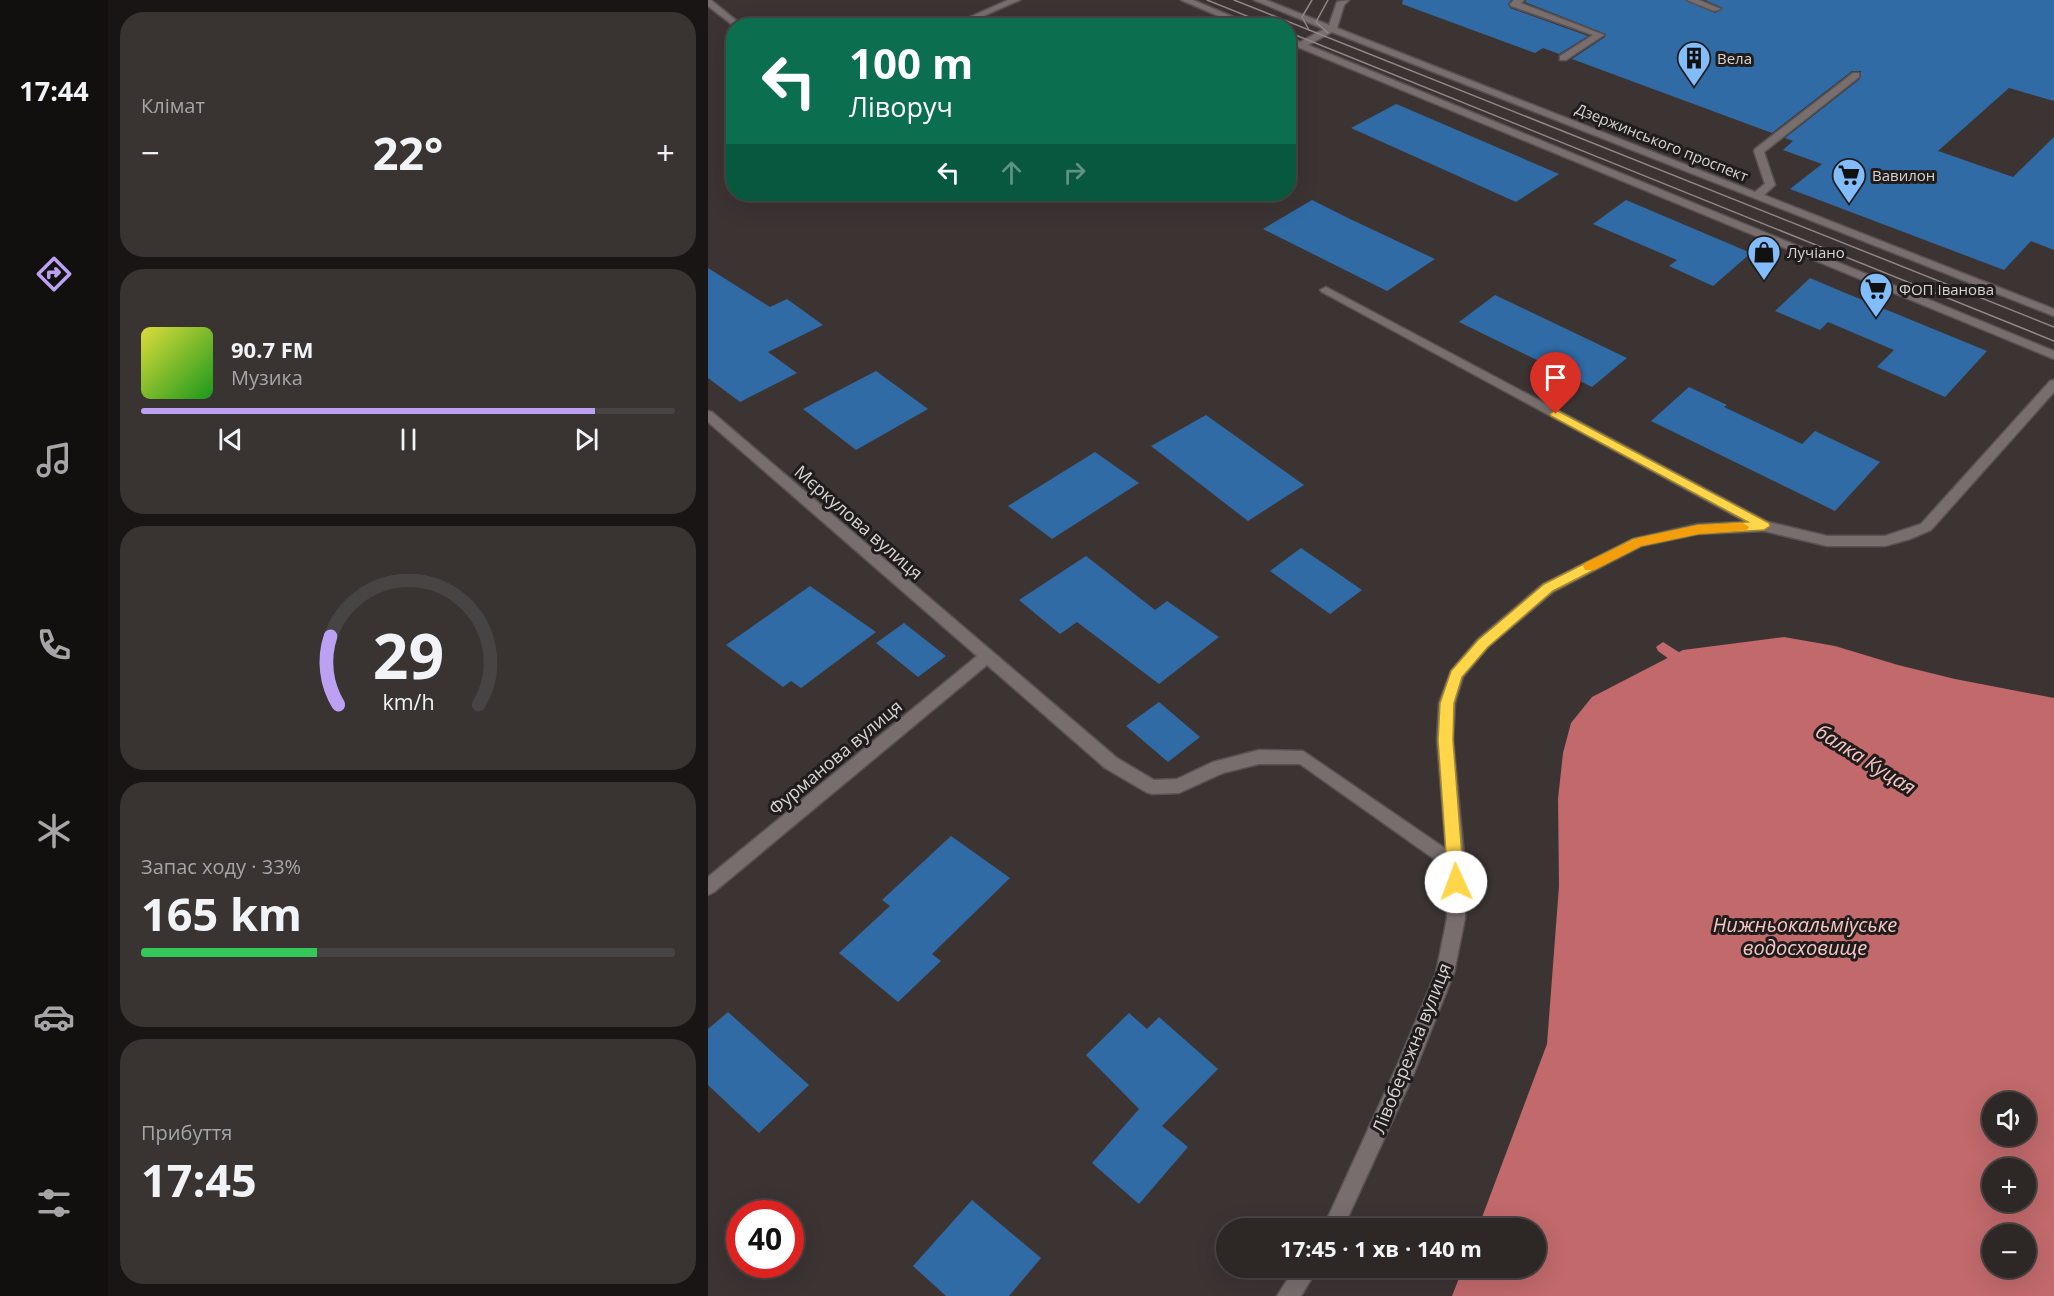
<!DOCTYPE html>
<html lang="uk">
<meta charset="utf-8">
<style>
:root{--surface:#2d2726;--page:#393332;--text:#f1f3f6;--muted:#a7a5a7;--line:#484443;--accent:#bca0f2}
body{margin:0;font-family:"Open Sans",sans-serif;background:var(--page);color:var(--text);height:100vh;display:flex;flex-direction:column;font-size:22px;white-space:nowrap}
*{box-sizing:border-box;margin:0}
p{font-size:20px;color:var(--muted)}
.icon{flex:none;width:33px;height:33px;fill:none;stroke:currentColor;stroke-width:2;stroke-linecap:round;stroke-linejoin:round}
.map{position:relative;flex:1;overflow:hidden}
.sheet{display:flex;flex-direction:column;gap:12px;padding:12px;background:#191515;width:600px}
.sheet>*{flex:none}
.hud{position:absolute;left:18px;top:18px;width:570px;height:183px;border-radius:24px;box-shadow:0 6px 24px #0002,0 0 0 2px var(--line);background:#0b6e4f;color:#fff;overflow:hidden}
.tools{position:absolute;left:1274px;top:1092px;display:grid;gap:12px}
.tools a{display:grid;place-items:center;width:54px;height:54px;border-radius:50%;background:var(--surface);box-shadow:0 6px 24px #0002,0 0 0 2px var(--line);font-size:30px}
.speed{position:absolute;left:18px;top:1200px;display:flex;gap:12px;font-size:30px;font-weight:700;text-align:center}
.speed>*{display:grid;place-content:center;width:78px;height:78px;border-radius:50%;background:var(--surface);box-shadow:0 6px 24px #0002,0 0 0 2px var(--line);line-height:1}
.speed .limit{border:9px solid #d22;background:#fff;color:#111}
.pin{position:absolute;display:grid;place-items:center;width:51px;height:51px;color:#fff;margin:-62px -26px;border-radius:50% 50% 50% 0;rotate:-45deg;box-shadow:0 0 6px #0007}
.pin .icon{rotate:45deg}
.me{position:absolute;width:66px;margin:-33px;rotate:358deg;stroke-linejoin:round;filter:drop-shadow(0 0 4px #0008)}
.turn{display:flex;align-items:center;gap:21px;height:126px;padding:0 24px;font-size:27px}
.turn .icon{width:78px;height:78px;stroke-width:2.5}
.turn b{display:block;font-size:42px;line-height:51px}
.lanes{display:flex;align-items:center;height:57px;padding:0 24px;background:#0003;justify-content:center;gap:30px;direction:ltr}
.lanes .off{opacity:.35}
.big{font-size:45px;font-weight:700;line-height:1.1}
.sheet .widget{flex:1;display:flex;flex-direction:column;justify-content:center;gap:9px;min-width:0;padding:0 21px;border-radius:24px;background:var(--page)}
.sheet .dial{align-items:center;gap:0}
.dial svg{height:156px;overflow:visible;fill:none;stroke:var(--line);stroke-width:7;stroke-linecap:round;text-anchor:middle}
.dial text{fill:var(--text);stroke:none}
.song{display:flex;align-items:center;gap:18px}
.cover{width:72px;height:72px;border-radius:9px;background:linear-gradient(135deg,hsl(60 70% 55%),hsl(120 70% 35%))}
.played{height:6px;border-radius:3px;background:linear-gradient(90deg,var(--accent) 85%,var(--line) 85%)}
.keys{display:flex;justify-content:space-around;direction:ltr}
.heat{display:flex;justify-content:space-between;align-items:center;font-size:33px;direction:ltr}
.charge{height:9px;border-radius:4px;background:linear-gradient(90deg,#34c759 33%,var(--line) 0)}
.trip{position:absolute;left:508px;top:1218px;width:330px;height:60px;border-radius:30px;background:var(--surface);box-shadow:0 6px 24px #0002,0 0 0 2px var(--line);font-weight:700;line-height:60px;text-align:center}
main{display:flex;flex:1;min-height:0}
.menu{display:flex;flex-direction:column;width:108px;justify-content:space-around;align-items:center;background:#12100f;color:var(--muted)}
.menu .icon{width:42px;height:42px}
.menu .active{color:var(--accent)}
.menu b{font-size:27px;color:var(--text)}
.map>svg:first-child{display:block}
</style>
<main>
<nav class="menu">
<b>17:44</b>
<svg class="icon active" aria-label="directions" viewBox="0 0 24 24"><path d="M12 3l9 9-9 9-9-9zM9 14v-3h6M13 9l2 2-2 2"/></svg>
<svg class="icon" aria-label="music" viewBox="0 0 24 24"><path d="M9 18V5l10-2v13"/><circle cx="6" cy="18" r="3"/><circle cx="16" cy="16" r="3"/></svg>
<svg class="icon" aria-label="phone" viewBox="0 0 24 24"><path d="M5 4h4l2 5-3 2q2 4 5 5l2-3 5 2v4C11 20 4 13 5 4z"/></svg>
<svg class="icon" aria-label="climate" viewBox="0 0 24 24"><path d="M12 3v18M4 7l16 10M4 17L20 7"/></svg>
<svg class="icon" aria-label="car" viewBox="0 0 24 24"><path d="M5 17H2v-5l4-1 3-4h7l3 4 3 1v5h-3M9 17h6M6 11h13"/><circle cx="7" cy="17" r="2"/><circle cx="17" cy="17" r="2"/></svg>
<svg class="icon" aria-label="filters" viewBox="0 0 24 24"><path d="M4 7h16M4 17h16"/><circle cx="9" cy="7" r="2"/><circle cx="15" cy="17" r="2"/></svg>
</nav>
<section class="sheet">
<div class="widget"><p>Клімат</p>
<div class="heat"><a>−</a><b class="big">22°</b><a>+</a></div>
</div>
<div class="widget">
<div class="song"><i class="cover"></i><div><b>90.7 FM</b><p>Музика</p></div></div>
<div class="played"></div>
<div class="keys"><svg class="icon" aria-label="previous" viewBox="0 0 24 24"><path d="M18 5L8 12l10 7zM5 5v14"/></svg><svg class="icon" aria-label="pause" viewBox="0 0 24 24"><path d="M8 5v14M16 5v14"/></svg><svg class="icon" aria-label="next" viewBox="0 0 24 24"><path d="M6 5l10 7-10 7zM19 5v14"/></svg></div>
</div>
<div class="widget dial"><svg viewBox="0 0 100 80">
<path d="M14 69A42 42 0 1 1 86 69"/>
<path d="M14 69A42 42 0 0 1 10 34" stroke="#bca0f2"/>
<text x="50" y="56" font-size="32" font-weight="700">29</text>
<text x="50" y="72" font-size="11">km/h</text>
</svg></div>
<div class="widget"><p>Запас ходу · 33%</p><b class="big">165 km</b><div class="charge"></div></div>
<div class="widget"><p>Прибуття</p><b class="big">17:45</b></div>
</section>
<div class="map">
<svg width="1346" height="1296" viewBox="0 0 1346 1296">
<rect width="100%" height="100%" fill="#3c3433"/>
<path fill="#c1696b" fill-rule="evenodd" d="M1076,637L1127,646L1190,665L1247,679L1346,698V1296H744L755,1268H828V1228H770L839,1044L851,886L850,799L855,753L863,723L884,697L975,650ZM1284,1102H1317V1136H1284ZM1284,1168H1317V1202H1284ZM1284,1234H1317V1268H1284Z"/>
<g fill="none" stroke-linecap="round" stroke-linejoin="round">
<path fill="#c1696b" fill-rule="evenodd" d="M955,642L985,661L987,665L985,669H975L950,651L948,647Z"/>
</g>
<g fill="#306ba6">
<path d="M695,0H803L800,4L802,8L880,36L851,54L835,48L827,53L694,4Z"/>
<path d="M818,0H977L1007,13L1015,8L997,0H1346V101L1301,88L1230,151L1305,177L1346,137V250L1323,241L1296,270L1082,189L1114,164L1075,150L1085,141L1077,138L1152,79L1153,71H1144L1064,133L864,59L897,37L898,34L817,2Z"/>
<path d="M688,104L700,109L851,174L808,202L643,128Z"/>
<path d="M604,200L642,219L727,259L679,291L555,229Z"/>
<path d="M918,200L1043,253L1005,286L961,266L969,260L885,224Z"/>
<path d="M0,268L62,307L79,299L115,325L60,352L89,373L32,402L0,378Z"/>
<path d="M1102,278L1135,292L1279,351L1237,397L1169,367L1186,350L1120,322L1112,330L1067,311Z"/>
<path d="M787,295L919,358L884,387L751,322Z"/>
<path d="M168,371L220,409L148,450L95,409Z"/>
<path d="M981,387L1019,405L1016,407L1094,444L1107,431L1172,462L1127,511L943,421Z"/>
<path d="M498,415L596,485L540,521L443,446Z"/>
<path d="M387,452L431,483L344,539L300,506Z"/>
<path d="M593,548L654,590L622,614L562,571Z"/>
<path d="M378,556L447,610L459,601L511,637L451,684L369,622L352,634L311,600Z"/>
<path d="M102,586L168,632L93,688L83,681L75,687L18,645Z"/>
<path d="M196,623L238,656L210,677L168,643Z"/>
<path d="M451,702L492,737L460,762L418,726Z"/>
<path d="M243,836L302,878L224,954L233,961L190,1002L131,953L182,906L174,900Z"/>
<path d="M20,1012L101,1085L51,1133L0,1085V1029Z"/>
<path d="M421,1013L439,1029L451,1017L510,1069L454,1126L480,1147L431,1204L384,1163L431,1109L378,1055Z"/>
<path d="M264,1200L333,1258L301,1296H238L205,1266Z"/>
</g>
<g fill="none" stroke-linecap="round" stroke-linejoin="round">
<defs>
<g id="minor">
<path d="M0,0H3L35,26H26L0,6Z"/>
<path d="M300,0H312L273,17L288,26H276L262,17Z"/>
<path d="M473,0H485L547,26H534Z"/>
<path d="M546,0H558L621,25L629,2L641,0L636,5L629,28L1047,192L1057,184L1046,151L1047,149L1145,73H1151V77L1056,152L1067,185L1056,195L1346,309V316L624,32L600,45L1346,351V359L580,43V37L592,42L616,29Z"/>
<path d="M806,0H816L813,3L896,35L858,60H852V56L885,35L803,6L802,4Z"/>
<path d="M979,0H991L1013,9L1006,11Z"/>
<path d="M618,287L1060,522L1119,536H1177L1213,524L1342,381L1346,380V392L1223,530L1202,539L1177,546H1119L1056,531L990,534L934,546L845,592L780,647L755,677L747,703L745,740L757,865V918L746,973L704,1078L635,1228H615L689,1066L728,973L739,918V868L592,764H551L515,773L471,793L444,794L438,792L397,768L279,665L6,892L0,895V877L269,656L0,422V411L4,412L409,758L446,780L469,779L505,762L551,750L595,751L738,849L729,740L731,703L743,671L770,639L835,584L925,539L990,524L1038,522L614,292L612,290Z"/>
<path d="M587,1268H610L593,1296H569Z"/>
</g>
</defs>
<use href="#minor" stroke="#5a5252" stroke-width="3"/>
<use href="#minor" fill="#786e6e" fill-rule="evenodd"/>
<g stroke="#8e8786" stroke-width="1.5">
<path d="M499,0L564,26"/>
<path d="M526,0L1346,327"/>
<path d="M620,0L608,22L620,33"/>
<path d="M601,30L594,17L604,0"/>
<path d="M580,32L1346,341"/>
</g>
</g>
<path fill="#ffd54a" stroke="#a68a30" stroke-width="1.5" d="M848,410L1061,523L1062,526L1056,530L990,534L933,546L845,591L780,647L754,677L746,703L745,740L756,882L753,887L748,889L742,887L740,882L730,740L732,703L743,671L770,640L836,584L925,539L990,525L1040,522L843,416L842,414Z"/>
<path fill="#f59e0b" d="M1035,523L1041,527L1039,530L990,534L933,546L886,570H877L875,566L877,563L930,538L990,525Z"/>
<defs>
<symbol id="building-pin" viewBox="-11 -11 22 30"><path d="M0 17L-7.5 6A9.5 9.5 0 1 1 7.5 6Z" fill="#82bcfa" stroke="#201c1c"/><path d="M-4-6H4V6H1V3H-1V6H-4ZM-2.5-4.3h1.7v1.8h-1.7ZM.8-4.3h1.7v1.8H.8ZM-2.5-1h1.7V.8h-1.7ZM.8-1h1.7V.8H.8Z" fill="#111"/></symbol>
<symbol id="supermarket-pin" viewBox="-11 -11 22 30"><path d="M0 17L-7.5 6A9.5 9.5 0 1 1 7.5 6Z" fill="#82bcfa" stroke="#201c1c"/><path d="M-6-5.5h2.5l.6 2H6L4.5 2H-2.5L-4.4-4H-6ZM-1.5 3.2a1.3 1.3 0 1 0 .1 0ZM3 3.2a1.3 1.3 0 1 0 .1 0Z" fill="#111"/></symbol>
<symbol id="shop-pin" viewBox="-11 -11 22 30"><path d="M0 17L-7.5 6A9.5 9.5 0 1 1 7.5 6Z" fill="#82bcfa" stroke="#201c1c"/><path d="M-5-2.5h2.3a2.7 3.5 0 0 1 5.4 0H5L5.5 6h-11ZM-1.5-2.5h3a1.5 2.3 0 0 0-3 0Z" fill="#111"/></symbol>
</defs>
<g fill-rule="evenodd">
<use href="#building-pin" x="967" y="39" width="38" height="52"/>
<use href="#supermarket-pin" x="1122" y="156" width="38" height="52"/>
<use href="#shop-pin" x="1037" y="233" width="38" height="52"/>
<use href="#supermarket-pin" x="1149" y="270" width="38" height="52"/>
</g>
<g text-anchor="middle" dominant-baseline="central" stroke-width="6" stroke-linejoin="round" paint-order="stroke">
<g font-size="15" fill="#d9d3d3" stroke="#201c1c" text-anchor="start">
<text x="1009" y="58">Вела</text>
<text x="1164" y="175">Вавилон</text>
<text x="1079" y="252">Лучіано</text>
<text x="1191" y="289">ФОП Іванова</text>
</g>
<g font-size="15" fill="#d9d3d3" stroke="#201c1c">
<text transform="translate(954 142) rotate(22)">Дзержинського проспект</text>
</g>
<g font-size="18" fill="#d9d3d3" stroke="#201c1c">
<text transform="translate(151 522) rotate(41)">Мєркулова вулиця</text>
<text transform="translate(127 757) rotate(-40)">Фурманова вулиця</text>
<text transform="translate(703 1048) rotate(-68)">Лівобережна вулиця</text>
</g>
<g font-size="20" font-style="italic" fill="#f6c5c4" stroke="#201c1c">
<text transform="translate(1158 759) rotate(32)">балка Куцая</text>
<text x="1097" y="924">Нижньокальміуське<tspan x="1097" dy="23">водосховище</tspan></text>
</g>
</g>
</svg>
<div class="tools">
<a><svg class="icon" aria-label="sound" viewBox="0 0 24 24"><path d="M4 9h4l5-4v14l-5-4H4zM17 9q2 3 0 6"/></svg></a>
<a>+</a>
<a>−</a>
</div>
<div class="speed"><div class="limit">40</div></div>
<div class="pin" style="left:848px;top:414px;background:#d93025"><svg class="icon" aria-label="arrive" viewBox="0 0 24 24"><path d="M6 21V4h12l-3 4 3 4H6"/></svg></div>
<svg class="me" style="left:748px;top:882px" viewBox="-20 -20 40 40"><circle r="19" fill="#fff"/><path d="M0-13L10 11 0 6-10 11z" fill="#ffd54a"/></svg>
<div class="trip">17:45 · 1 хв · 140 m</div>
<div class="hud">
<div class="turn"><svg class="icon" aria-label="left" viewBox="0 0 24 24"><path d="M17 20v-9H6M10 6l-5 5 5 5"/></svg><div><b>100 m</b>Ліворуч</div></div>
<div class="lanes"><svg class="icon" aria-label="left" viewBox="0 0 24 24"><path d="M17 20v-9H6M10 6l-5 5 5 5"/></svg><svg class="icon off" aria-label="ahead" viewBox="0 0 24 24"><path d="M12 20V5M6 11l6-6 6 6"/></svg><svg class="icon off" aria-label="right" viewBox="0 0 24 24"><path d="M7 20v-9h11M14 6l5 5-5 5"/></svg></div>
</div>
</div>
</main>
